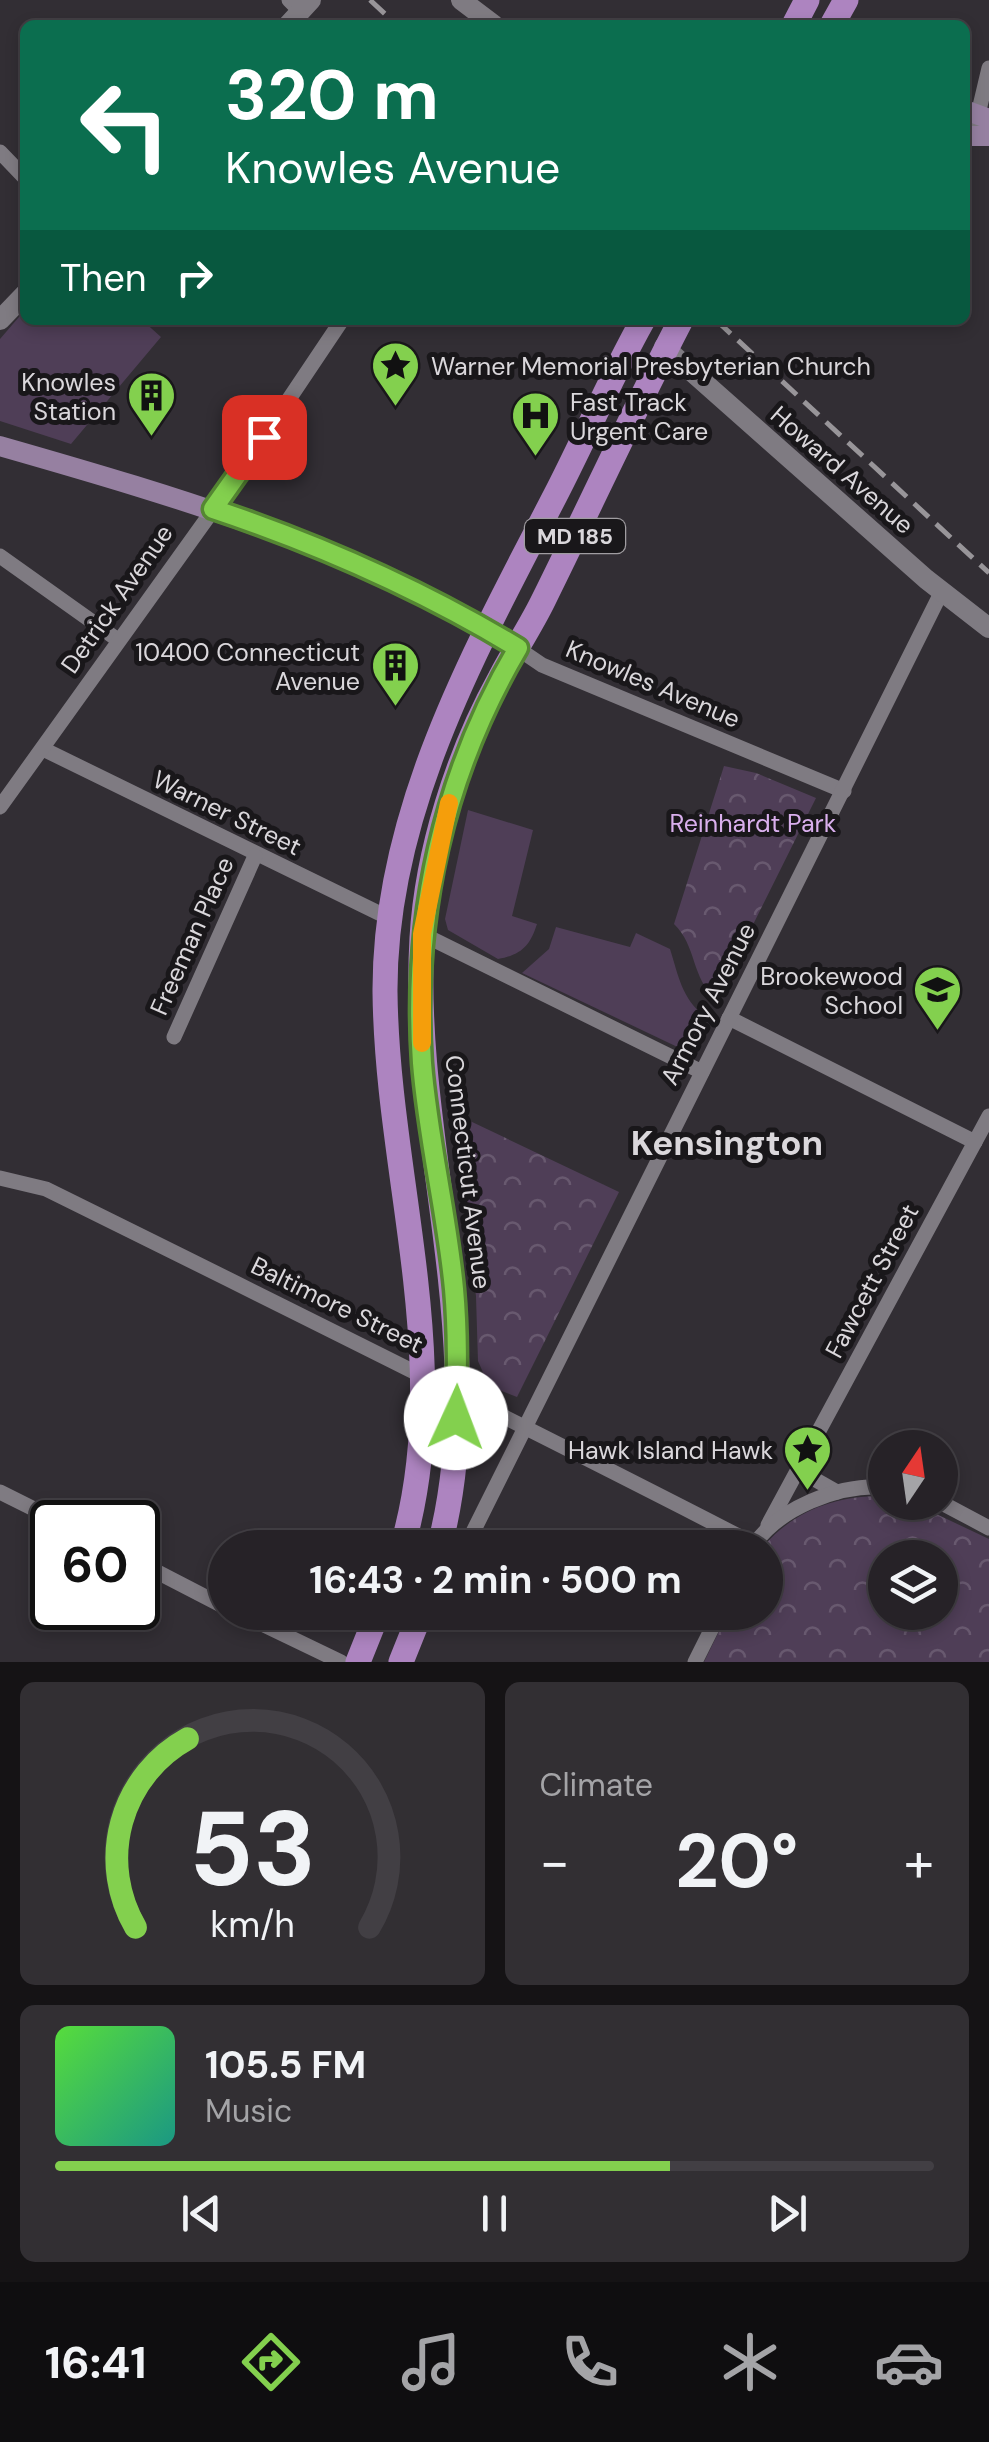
<!DOCTYPE html>
<meta charset="utf-8">
<style>
:root{--surface:#262227;--page:#322f33;--text:#f1f3f6;--muted:#a4a4a7;--line:#423f44;--accent:#83d04e}
body{margin:0;font-family:"DM Sans",sans-serif;background:var(--page);color:var(--text);height:100vh;display:flex;flex-direction:column;font-size:38px;white-space:nowrap}
*{box-sizing:border-box;margin:0}
p{font-size:32px;color:var(--muted)}
.icon{flex:none;width:55px;height:55px;fill:none;stroke:currentColor;stroke-width:2;stroke-linecap:round;stroke-linejoin:round}
.map{position:relative;height:1662px;overflow:hidden}
.drawer{display:flex;flex-direction:column;gap:20px;padding:20px;background:#151315;flex:1}
.drawer>*{flex:none}
.hud{position:absolute;left:20px;top:20px;width:950px;height:305px;border-radius:15px;box-shadow:0 5px 15px #0003,0 0 0 2px var(--line);background:#0b6e4f;color:#fff;overflow:hidden}
.needle{width:65px;rotate:13deg}
.buttons{position:absolute;left:868px;top:1430px;display:grid;gap:20px}
.buttons a{display:grid;place-items:center;width:90px;height:90px;border-radius:50%;background:var(--surface);box-shadow:0 5px 15px #0003,0 0 0 2px var(--line);font-size:50px}
.speed{position:absolute;left:30px;top:1500px;display:flex;gap:20px;font-size:50px;font-weight:700;text-align:center}
.speed>*{display:grid;place-content:center;width:130px;height:130px;border-radius:50%;background:var(--surface);box-shadow:0 5px 15px #0003,0 0 0 2px var(--line);line-height:1}
.speed .limit{border:5px solid #111;border-radius:15px;background:#fff;color:#111}
.pin{position:absolute;display:grid;place-items:center;width:85px;height:85px;color:#fff;margin:-42px;border-radius:20px;box-shadow:0 5px 15px #0006}
.me{position:absolute;width:110px;margin:-55px;rotate:2deg;stroke-linejoin:round;filter:drop-shadow(0 0 8px #0008)}
.turn{display:flex;align-items:center;gap:35px;height:210px;padding:0 40px;font-size:45px}
.turn .icon{width:130px;height:130px;stroke-width:2.5}
.turn b{display:block;font-size:70px;line-height:85px}
.then{display:flex;align-items:center;height:95px;padding:0 40px;background:#0003;gap:20px;font-size:38px}
.big{font-size:75px;font-weight:700;line-height:1.1}
.drawer .tile{flex:1;display:flex;flex-direction:column;justify-content:center;gap:15px;min-width:0;padding:0 35px;border-radius:15px;background:var(--page)}
.drawer .dial{align-items:center;gap:0}
.dial svg{height:260px;overflow:visible;fill:none;stroke:var(--line);stroke-width:7;stroke-linecap:round;text-anchor:middle}
.dial text{fill:var(--text);stroke:none}
.song{display:flex;align-items:center;gap:30px}
.cover{width:120px;height:120px;border-radius:15px;background:linear-gradient(135deg,hsl(110 70% 55%),hsl(170 70% 35%))}
.played{height:10px;border-radius:5px;background:linear-gradient(90deg,var(--accent) 70%,var(--line) 70%)}
.keys{display:flex;justify-content:space-around;direction:ltr}
.heat{display:flex;justify-content:space-between;align-items:center;font-size:55px;direction:ltr}
.drawer .tiles{flex:1;display:grid;gap:20px;grid-template-columns:1fr 1fr}
.tile:last-child{grid-column:span 2}
.trip{position:absolute;left:208px;top:1530px;width:575px;height:100px;border-radius:50px;background:var(--surface);box-shadow:0 5px 15px #0003,0 0 0 2px var(--line);font-weight:700;line-height:100px;text-align:center}
.menu{display:flex;height:160px;justify-content:space-around;align-items:center;background:#0f0e10;color:var(--muted)}
.menu .icon{width:70px;height:70px}
.menu .on{color:var(--accent)}
.menu b{font-size:45px;color:var(--text)}
.map>svg:first-child{display:block}
</style>
<div class="map">
<svg width="989" height="1662" viewBox="0 0 989 1662">
<defs>
<pattern id="park-crowns" width="20" height="18" patternUnits="userSpaceOnUse" patternTransform="scale(2.5)"><rect width="20" height="18" fill="#4f3e57"/><path d="M2 6a3 3 0 1 1 6 0M12 15a3 3 0 1 1 6 0" fill="none" stroke="#68596f"/></pattern>
</defs>
<rect width="100%" height="100%" fill="#322e34"/>
<g fill="#4f3e57">
<path d="M25,310V320H142L161,337L71,444L0,421V339Z"/>
<path d="M468,810L533,830L512,916L537,924C530,946 521,955 498,959L448,930L445,919Z"/>
<path d="M556,927L630,947L636,933L670,949C679,977 681,997 705,1017L688,1052L522,973L549,949Z"/>
</g>
<g fill="url(#park-crowns)" fill-rule="evenodd">
<path d="M724,766L756,773L816,798L716,999C691,978 697,946 674,924Z"/>
<path d="M451,1112L619,1192L517,1397L489,1386L478,1361L476,1296Z"/>
<path d="M885,1496V1502L913,1503L989,1539V1662H704L728,1613L765,1612L763,1547C794,1510 838,1495 885,1496ZM885,1558H940V1612H885Z"/>
</g>
<g fill="none" stroke-linecap="round" stroke-linejoin="round">
<g stroke="#7f7b82" stroke-width="15">
<path d="M289,0L300,11"/>
<path d="M976,123L989,68"/>
<path d="M0,152L25,178"/>
<path d="M0,556L118,640"/>
<path d="M517,648L542,665L844,791"/>
<path d="M43,749L391,919"/>
<path d="M0,807L236,478L342,320"/>
<path d="M422,934L702,1072"/>
<path d="M729,1018L975,1142"/>
<path d="M174,1037L255,856"/>
<path d="M0,1178L46,1189C283,1306 519,1423 754,1544"/>
<path d="M800,1471L837,1492"/>
<path d="M0,1492L60,1522"/>
<path d="M940,1502L989,1528"/>
<path d="M768,1525L989,1116"/>
<path d="M465,1548L942,591"/>
<path d="M752,1548C777,1508 839,1484 885,1487"/>
<path d="M138,1562L225,1607"/>
<path d="M237,1612L341,1662"/>
<path d="M695,1662L720,1612"/>
</g>
<g stroke="#7f7b82" stroke-width="20">
<path d="M461,0L494,25"/>
<path d="M288,25L311,0"/>
<path d="M0,320L25,294"/>
<path d="M664,347L926,579L989,628"/>
</g>
<g stroke="#9680a1" stroke-width="20">
<path d="M965,110L989,119"/>
<path d="M965,136H989"/>
<path d="M0,446C182,498 354,549 517,648"/>
</g>
<g stroke="#ad84c0" stroke-width="25">
<path d="M794,25L807,0"/>
<path d="M832,25L846,0"/>
<path d="M402,1548C456,1362 387,1179 385,992C384,812 475,651 555,496C585,438 611,377 643,320"/>
<path d="M439,1548C493,1344 410,1142 422,938C427,851 458,754 500,678C514,651 531,626 544,599C590,506 633,412 681,320"/>
<path d="M358,1662L378,1612"/>
<path d="M401,1662L421,1612"/>
</g>
<g stroke="#989599" stroke-width="5" stroke-dasharray="20 10" stroke-linecap="butt">
<path d="M370,0L397,25"/>
<path d="M716,320L989,573"/>
</g>
</g>
<g fill="none" stroke-linecap="round" stroke-linejoin="round">
<defs>
<path id="route" d="M264,437L213,509C318,544 422,590 518,648C443,775 412,917 422,1063C428,1139 447,1214 454,1289C458,1333 457,1375 456,1418"/>
</defs>
<use href="#route" stroke="#558733" stroke-width="25"/>
<use href="#route" stroke="#83d04e" stroke-width="18"/>
<path stroke="#f59e0b" stroke-width="18" d="M422,1043V934L449,803"/>
</g>
<defs>
<symbol id="sight-pin" viewBox="-11 -11 22 30"><path d="M0 17L-7.5 6A9.5 9.5 0 1 1 7.5 6Z" fill="#83d04e" stroke="#19171a"/><path d="M0-6L1.8-2.2L6-1.7L2.9 1.2L3.7 5.4L0 3.3L-3.7 5.4L-2.9 1.2L-6-1.7L-1.8-2.2Z" fill="#111"/></symbol>
<symbol id="building-pin" viewBox="-11 -11 22 30"><path d="M0 17L-7.5 6A9.5 9.5 0 1 1 7.5 6Z" fill="#83d04e" stroke="#19171a"/><path d="M-4-6H4V6H1V3H-1V6H-4ZM-2.5-4.3h1.7v1.8h-1.7ZM.8-4.3h1.7v1.8H.8ZM-2.5-1h1.7V.8h-1.7ZM.8-1h1.7V.8H.8Z" fill="#111"/></symbol>
<symbol id="hospital-pin" viewBox="-11 -11 22 30"><path d="M0 17L-7.5 6A9.5 9.5 0 1 1 7.5 6Z" fill="#83d04e" stroke="#19171a"/><path d="M-5-5h3v3.5h4V-5h3V5h-3V1.5h-4V5h-3Z" fill="#111"/></symbol>
<symbol id="school-pin" viewBox="-11 -11 22 30"><path d="M0 17L-7.5 6A9.5 9.5 0 1 1 7.5 6Z" fill="#83d04e" stroke="#19171a"/><path d="M0-5L7-2L0 1L-7-2ZM-4 1L0 2.5L4 1V4Q0 6-4 4Z" fill="#111"/></symbol>
</defs>
<g fill-rule="evenodd">
<use href="#sight-pin" x="368" y="338" width="55" height="75"/>
<use href="#building-pin" x="124" y="368" width="55" height="75"/>
<use href="#hospital-pin" x="508" y="388" width="55" height="75"/>
<use href="#building-pin" x="368" y="638" width="55" height="75"/>
<use href="#school-pin" x="910" y="962" width="55" height="75"/>
<use href="#sight-pin" x="780" y="1422" width="55" height="75"/>
</g>
<g text-anchor="middle" dominant-baseline="central" stroke-width="10" stroke-linejoin="round" paint-order="stroke">
<rect fill="#19171a" stroke="#a09da1" stroke-width="2.5" x="525" y="519" width="100" height="34" rx="8"/>
<g font-size="22" font-weight="bold" fill="#dad7db">
<text x="575" y="536">MD 185</text>
</g>
<g font-size="25" fill="#dad7db" stroke="#19171a" text-anchor="end">
<text x="431" y="366" text-anchor="start">Warner Memorial Presbyterian Church</text>
<text x="116" y="382">Knowles<tspan x="116" dy="29">Station</tspan></text>
<text x="570" y="402" text-anchor="start">Fast Track<tspan x="570" dy="29">Urgent Care</tspan></text>
<text x="360" y="652">10400 Connecticut<tspan x="360" dy="29">Avenue</tspan></text>
<text x="903" y="976">Brookewood<tspan x="903" dy="29">School</tspan></text>
<text x="773" y="1450">Hawk Island Hawk</text>
</g>
<g font-size="25" fill="#dad7db" stroke="#19171a">
<text transform="translate(842 470) rotate(41)">Howard Avenue</text>
<text transform="translate(117 599) rotate(-55)">Detrick Avenue</text>
<text transform="translate(653 684) rotate(23)">Knowles Avenue</text>
<text transform="translate(227 813) rotate(26)">Warner Street</text>
<text transform="translate(192 936) rotate(-66)">Freeman Place</text>
<text transform="translate(708 1004) rotate(-63)">Armory Avenue</text>
<text transform="translate(468 1172) rotate(83)">Connecticut Avenue</text>
<text transform="translate(872 1281) rotate(-62)">Fawcett Street</text>
<text transform="translate(337 1305) rotate(26)">Baltimore Street</text>
</g>
<g font-size="25" fill="#d9afed" stroke="#19171a">
<text x="753" y="823">Reinhardt Park</text>
</g>
<g font-size="35" font-weight="bold" fill="#dad7db" stroke="#19171a">
<text x="727" y="1143">Kensington</text>
</g>
</g>
</svg>
<div class="buttons">
<a><svg class="needle" viewBox="-14 -14 28 28"><path d="M0-13l5 13h-10z" fill="#e53935"/><path d="M0 13l5-13h-10z" fill="#a4a4a7"/></svg></a>
<a><svg class="icon" aria-label="layers" viewBox="0 0 24 24"><path d="M12 4l9 5-9 5-9-5zM3 14l9 5 9-5"/></svg></a>
</div>
<div class="speed"><div class="limit">60</div></div>
<div class="pin" style="left:264px;top:437px;background:#d93025"><svg class="icon" aria-label="arrive" viewBox="0 0 24 24"><path d="M6 21V4h12l-3 4 3 4H6"/></svg></div>
<svg class="me" style="left:456px;top:1418px" viewBox="-20 -20 40 40"><circle r="19" fill="#fff"/><path d="M0-13L10 11 0 6-10 11z" fill="#83d04e"/></svg>
<div class="trip">16:43 · 2 min · 500 m</div>
<div class="hud">
<div class="turn"><svg class="icon" aria-label="left" viewBox="0 0 24 24"><path d="M17 20v-9H6M10 6l-5 5 5 5"/></svg><div><b>320 m</b>Knowles Avenue</div></div>
<div class="then">Then<svg class="icon" aria-label="right" viewBox="0 0 24 24"><path d="M7 20v-9h11M14 6l5 5-5 5"/></svg></div>
</div>
</div>
<section class="drawer">
<div class="tiles">
<div class="tile dial"><svg viewBox="0 0 100 80">
<path d="M14 69A42 42 0 1 1 86 69"/>
<path d="M14 69A42 42 0 0 1 30 11" stroke="#83d04e"/>
<text x="50" y="56" font-size="32" font-weight="700">53</text>
<text x="50" y="72" font-size="11">km/h</text>
</svg></div>
<div class="tile"><p>Climate</p>
<div class="heat"><a>−</a><b class="big">20°</b><a>+</a></div>
</div>
<div class="tile">
<div class="song"><i class="cover"></i><div><b>105.5 FM</b><p>Music</p></div></div>
<div class="played"></div>
<div class="keys"><svg class="icon" aria-label="previous" viewBox="0 0 24 24"><path d="M18 5L8 12l10 7zM5 5v14"/></svg><svg class="icon" aria-label="pause" viewBox="0 0 24 24"><path d="M8 5v14M16 5v14"/></svg><svg class="icon" aria-label="next" viewBox="0 0 24 24"><path d="M6 5l10 7-10 7zM19 5v14"/></svg></div>
</div>
</div>
</section>
<nav class="menu">
<b>16:41</b>
<svg class="icon on" aria-label="directions" viewBox="0 0 24 24"><path d="M12 3l9 9-9 9-9-9zM9 14v-3h6M13 9l2 2-2 2"/></svg>
<svg class="icon" aria-label="music" viewBox="0 0 24 24"><path d="M9 18V5l10-2v13"/><circle cx="6" cy="18" r="3"/><circle cx="16" cy="16" r="3"/></svg>
<svg class="icon" aria-label="phone" viewBox="0 0 24 24"><path d="M5 4h4l2 5-3 2q2 4 5 5l2-3 5 2v4C11 20 4 13 5 4z"/></svg>
<svg class="icon" aria-label="climate" viewBox="0 0 24 24"><path d="M12 3v18M4 7l16 10M4 17L20 7"/></svg>
<svg class="icon" aria-label="car" viewBox="0 0 24 24"><path d="M5 17H2v-5l4-1 3-4h7l3 4 3 1v5h-3M9 17h6M6 11h13"/><circle cx="7" cy="17" r="2"/><circle cx="17" cy="17" r="2"/></svg>
</nav>
